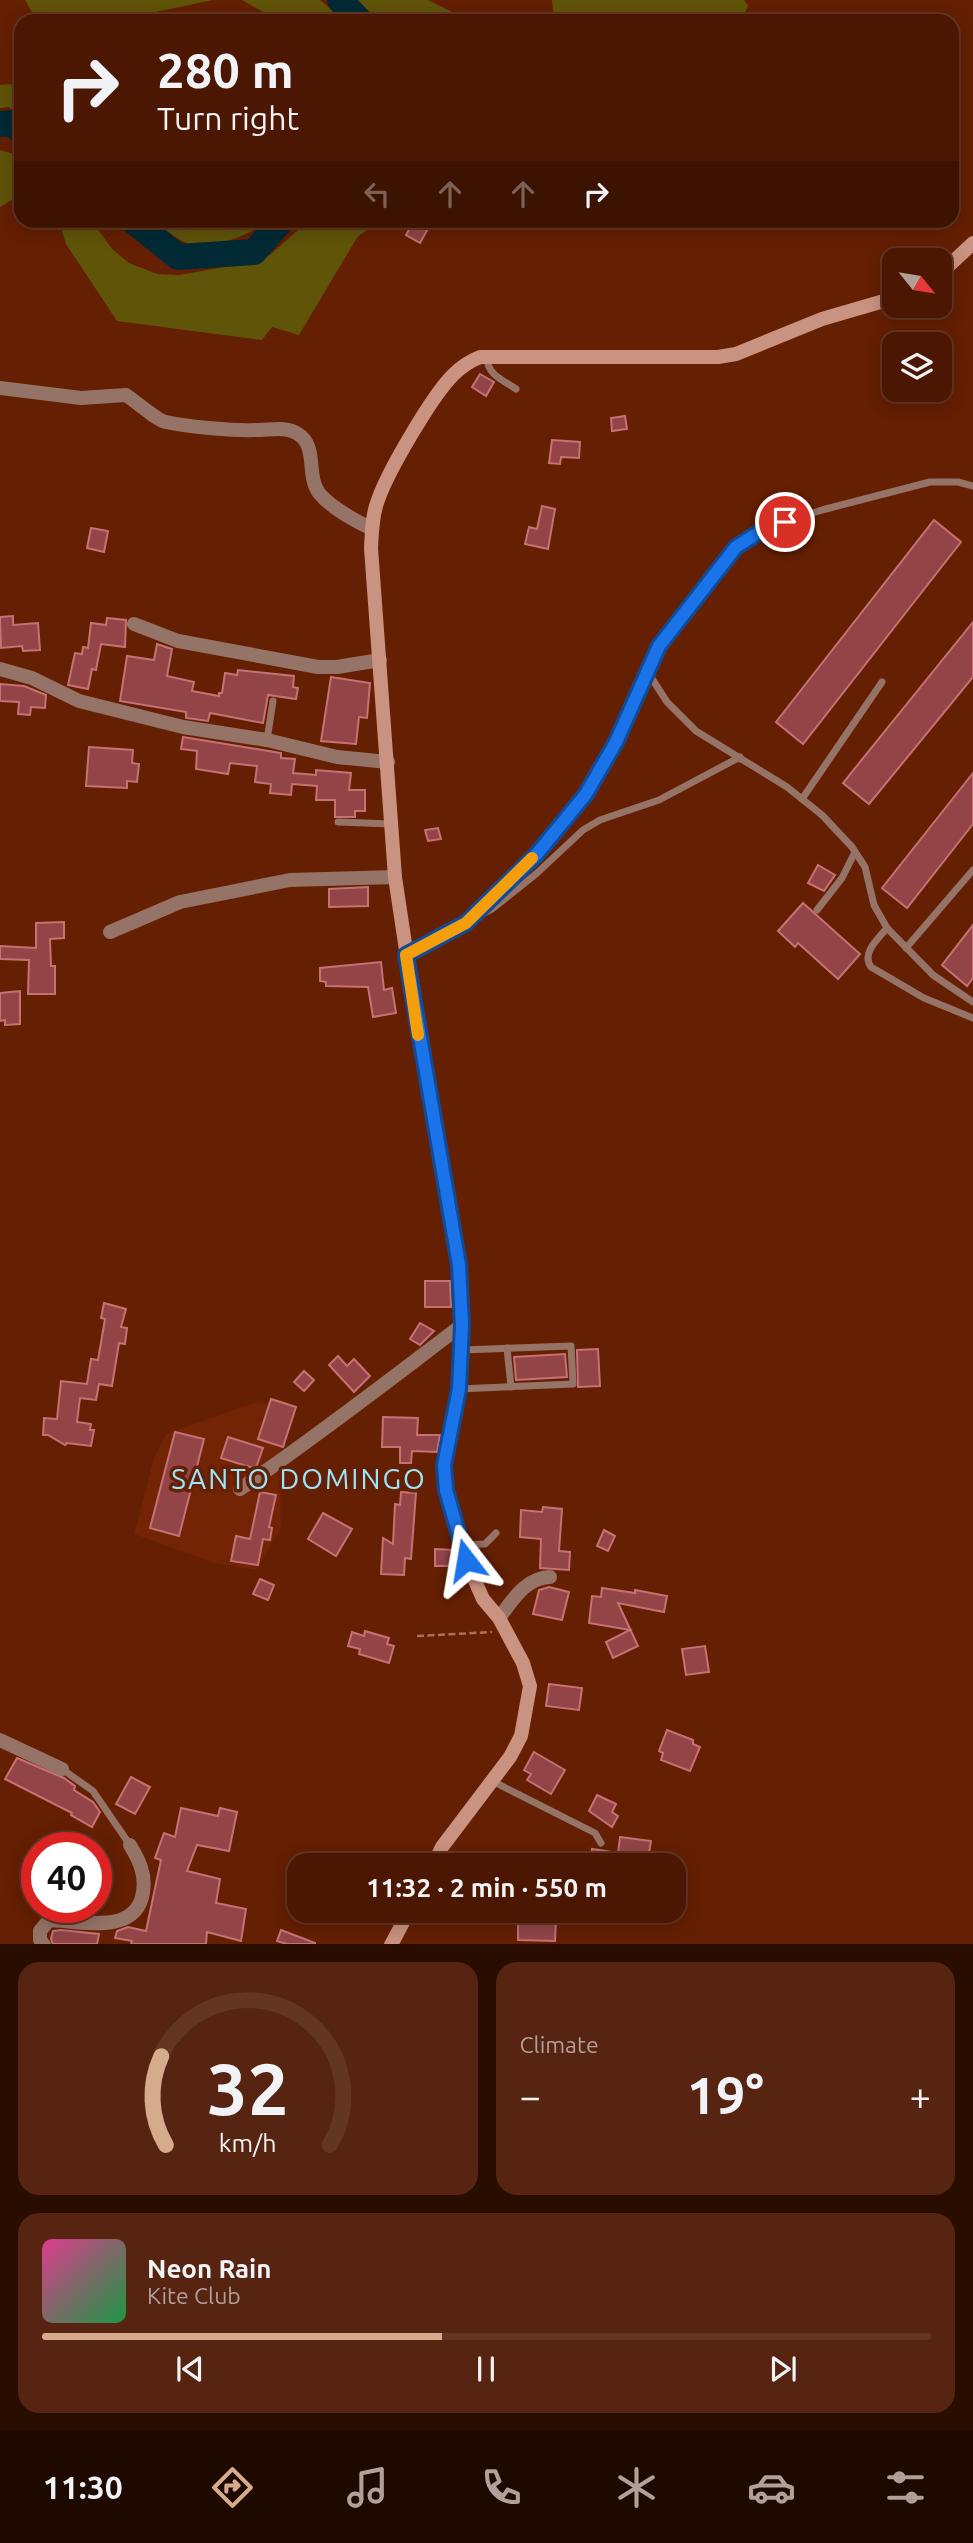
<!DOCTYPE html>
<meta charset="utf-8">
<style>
:root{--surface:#4c1702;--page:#562411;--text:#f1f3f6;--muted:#b29f99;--line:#633624;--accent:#d6ab8b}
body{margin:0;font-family:Ubuntu,sans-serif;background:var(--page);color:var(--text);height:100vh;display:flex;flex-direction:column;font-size:26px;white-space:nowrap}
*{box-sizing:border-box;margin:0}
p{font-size:23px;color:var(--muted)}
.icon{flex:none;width:38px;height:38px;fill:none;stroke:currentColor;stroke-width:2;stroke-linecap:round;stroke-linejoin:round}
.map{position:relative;height:1944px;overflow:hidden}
.details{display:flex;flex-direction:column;gap:18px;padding:18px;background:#2a0d01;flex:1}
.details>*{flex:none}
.top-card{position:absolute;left:14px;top:14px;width:945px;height:214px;border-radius:21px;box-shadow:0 4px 18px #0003,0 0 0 2px var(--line);background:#4c1702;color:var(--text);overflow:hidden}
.needle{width:46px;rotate:120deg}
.tools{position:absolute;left:882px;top:248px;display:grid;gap:14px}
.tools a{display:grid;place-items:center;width:70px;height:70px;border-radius:14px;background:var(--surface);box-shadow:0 4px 18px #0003,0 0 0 2px var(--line);font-size:35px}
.speed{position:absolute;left:21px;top:1832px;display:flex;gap:14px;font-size:35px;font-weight:700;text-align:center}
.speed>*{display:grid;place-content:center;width:91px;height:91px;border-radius:50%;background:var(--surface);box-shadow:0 4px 18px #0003,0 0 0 2px var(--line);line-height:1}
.speed .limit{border:10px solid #d22;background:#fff;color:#111}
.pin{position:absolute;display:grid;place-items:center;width:60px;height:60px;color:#fff;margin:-30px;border:4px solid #fff;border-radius:50%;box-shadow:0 2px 7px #0007}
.me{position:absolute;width:77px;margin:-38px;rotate:346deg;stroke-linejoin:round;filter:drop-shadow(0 0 5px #0008)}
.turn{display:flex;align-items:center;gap:24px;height:147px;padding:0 28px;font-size:32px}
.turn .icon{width:91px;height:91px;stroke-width:2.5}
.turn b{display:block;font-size:49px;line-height:60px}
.lanes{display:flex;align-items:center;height:66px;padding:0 28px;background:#0003;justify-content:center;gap:35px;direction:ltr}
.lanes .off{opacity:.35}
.big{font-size:52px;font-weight:600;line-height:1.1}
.details .widget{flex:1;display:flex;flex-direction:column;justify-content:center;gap:10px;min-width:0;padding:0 24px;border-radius:21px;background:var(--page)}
.details .dial{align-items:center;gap:0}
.dial svg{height:182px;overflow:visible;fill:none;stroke:var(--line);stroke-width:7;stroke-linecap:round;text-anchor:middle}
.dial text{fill:var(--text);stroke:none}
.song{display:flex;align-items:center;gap:21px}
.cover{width:84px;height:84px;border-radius:10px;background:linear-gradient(135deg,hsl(330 70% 55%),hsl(140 70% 35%))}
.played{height:7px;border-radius:4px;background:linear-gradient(90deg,var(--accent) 45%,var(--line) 45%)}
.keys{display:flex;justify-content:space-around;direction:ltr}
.heat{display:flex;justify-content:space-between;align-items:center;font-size:38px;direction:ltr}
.details .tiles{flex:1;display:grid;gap:18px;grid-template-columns:1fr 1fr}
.widget:last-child{grid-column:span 2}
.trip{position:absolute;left:287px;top:1853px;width:399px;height:70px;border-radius:21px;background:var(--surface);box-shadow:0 4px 18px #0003,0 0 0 2px var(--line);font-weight:600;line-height:70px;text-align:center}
.tab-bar{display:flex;height:112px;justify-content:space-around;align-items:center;background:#1e0901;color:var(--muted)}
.tab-bar .icon{width:49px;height:49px}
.tab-bar .current{color:var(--accent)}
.tab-bar b{font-size:32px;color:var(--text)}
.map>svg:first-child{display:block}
</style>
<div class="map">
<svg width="973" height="1945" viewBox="0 0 973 1945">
<rect width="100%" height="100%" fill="#651f03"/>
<path fill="#722404" d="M256,1402L280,1405L281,1528L256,1570L214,1563L134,1534L154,1458L166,1434Z"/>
<g fill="#605409">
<path d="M25,0H213L112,21H37Z"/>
<path d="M242,0H320L344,21H279Z"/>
<path d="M357,0H428L454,13L447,21H374Z"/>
<path d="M552,0H744L748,6L741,21H554Z"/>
<path d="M13,84L21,87V117L9,107L0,108V85Z"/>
<path d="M0,150L21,156V194L0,207Z"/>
<path d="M59,221H92L112,249L129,263L157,274L179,275L230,266L270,255L308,221H382L358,236L299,335L272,327L262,340L117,321L66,244Z"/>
<path d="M153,221H198L208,227L220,221H267C255,233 213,249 196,246C180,243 166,229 153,221Z"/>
</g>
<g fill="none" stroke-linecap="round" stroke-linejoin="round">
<g stroke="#012a34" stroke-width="26">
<path d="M340,0L360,21"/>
<path d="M0,124L11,123L21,131"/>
<path d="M132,220L178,257L254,252L282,220"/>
</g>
</g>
<g fill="#924447" stroke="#c67274" stroke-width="2">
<path d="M414,220L429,227L420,243L406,235Z"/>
<path d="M480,374L494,382L486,396L472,387Z"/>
<path d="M625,416L627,429L612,431L611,418Z"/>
<path d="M552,440L580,442L579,458L561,457L560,464L549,463Z"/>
<path d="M542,506L555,509L548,549L525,544L529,527L537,529Z"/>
<path d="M934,520L961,542L803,744L776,722Z"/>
<path d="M91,528L108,531L104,552L87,548Z"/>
<path d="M13,616V625L38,623L40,650L23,651L22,646L1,648L0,617Z"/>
<path d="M107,618L126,620L125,647L101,644L96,670L92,669L88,689L68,685L75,653L82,654L83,647L88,648L91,623L106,625Z"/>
<path d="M973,622V677L869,804L843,783Z"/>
<path d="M157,644L172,649L167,676L194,682L192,691L219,696V693H222L225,673L237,675L238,670L294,676L293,687L298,688L296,699L268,695L263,723L210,713L208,721L186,718V712L120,701L127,656L154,660Z"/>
<path d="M331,677L370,683L367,718L359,717L356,744L321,741Z"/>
<path d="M0,684L24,686L46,695L45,708L31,707L30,715L18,714L19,702L0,701Z"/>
<path d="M183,737L281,753V758L295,759L293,773L316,775V770L351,773L349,790H365V811H355V817H335V800H316L317,786L292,784L291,795L270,793L271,784L255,782L257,766L230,763L228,774L196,769L197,751L181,749Z"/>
<path d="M89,747L133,750L132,763L139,764L137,782L127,781V788L86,786Z"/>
<path d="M973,773V824L907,908L882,888Z"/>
<path d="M438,828L441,839L428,841L425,830Z"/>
<path d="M818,865L835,875L824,891L808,883Z"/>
<path d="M368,887V906L329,907V889Z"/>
<path d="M803,903L860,954L838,979L798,943L795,947L778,931Z"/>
<path d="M64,922V938L50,939L51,966H55V994H28L29,960L0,959V946L36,948V923Z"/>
<path d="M973,925V978L967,986L942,965Z"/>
<path d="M381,962L384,990L392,988L396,1013L373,1017L368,987L326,986V982L320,981V968Z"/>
<path d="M20,991V1024L5,1025V1020L0,1021V993Z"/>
<path d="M425,1281H450L451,1307H425Z"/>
<path d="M104,1303L126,1309L121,1327L127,1328L125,1344L119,1343L112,1386L99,1384L96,1400L80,1398L77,1422L91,1424L90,1430H94L91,1446L67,1443L65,1445L48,1435H43L44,1418L57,1419L61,1381L87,1384L91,1359L98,1360L105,1319L101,1318Z"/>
<path d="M420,1323L434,1331L420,1345L410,1339Z"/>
<path d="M598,1349L600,1386L578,1387L577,1350Z"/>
<path d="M565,1354L567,1377L516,1380L514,1357Z"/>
<path d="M338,1356L347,1366L354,1359L370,1376L354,1392L329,1365Z"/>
<path d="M304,1371L314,1380L304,1391L294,1382Z"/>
<path d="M271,1399L296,1407L283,1447L258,1439Z"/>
<path d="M383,1417L418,1418L417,1435H440L437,1452L412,1451L411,1463H400V1447H382Z"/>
<path d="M175,1432L204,1439L179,1536L150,1528Z"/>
<path d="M228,1437L263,1448L257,1465L253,1468L221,1458Z"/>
<path d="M260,1492L276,1495L269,1527L272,1528L270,1540L263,1539L258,1565L231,1561L236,1536L250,1539Z"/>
<path d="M401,1492L416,1493L411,1559L405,1558L404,1575L381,1574L383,1538L393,1544L395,1504L400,1505Z"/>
<path d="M543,1507L562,1509L559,1551L570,1552L569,1570L540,1568L541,1539L520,1537L521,1510L542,1512Z"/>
<path d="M323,1513L352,1529L336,1556L308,1539Z"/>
<path d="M604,1530L615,1536L608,1551L597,1546Z"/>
<path d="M435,1549L453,1550L455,1566H435Z"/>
<path d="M260,1579L274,1585L268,1600L253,1594Z"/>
<path d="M549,1587L569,1592L562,1620L533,1614L539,1590Z"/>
<path d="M602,1588L635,1593V1590L667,1596L664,1612L618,1603L638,1646L613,1658L606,1642L630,1630L589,1623L592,1596L601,1597Z"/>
<path d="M365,1631L389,1638L387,1644L394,1646L389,1663L359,1654L360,1649L348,1646L352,1632L364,1636Z"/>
<path d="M705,1646L709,1672L686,1675L682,1649Z"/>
<path d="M549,1684L582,1688L579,1710L546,1706Z"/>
<path d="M667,1730L693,1740V1744L700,1747L690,1771L661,1760L663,1753L659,1751Z"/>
<path d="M534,1752L565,1770L551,1794L527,1780L531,1774L524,1770Z"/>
<path d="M17,1758L64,1778L75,1786L74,1790L93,1802L100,1812L92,1827L71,1815L72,1813L5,1779Z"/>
<path d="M131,1777L150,1787L135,1814L116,1804Z"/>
<path d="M597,1795L616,1804L612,1812L618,1816L612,1827L589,1811Z"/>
<path d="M181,1808L218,1816L220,1808L237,1812L229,1851L197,1845L187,1871L220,1879L216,1903L246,1909L241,1941L207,1932L206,1944H131L132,1941L115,1938L117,1931L128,1927L146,1931L161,1860L155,1858L164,1833L175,1837Z"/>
<path d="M620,1837L651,1841L649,1853L641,1852L639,1866H590L592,1849L618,1853Z"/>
<path d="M518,1918L556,1919L555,1941L518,1940Z"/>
<path d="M281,1930L315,1943V1944H287L277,1941Z"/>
<path d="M53,1931L61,1930L99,1934L97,1944H53L51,1939Z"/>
</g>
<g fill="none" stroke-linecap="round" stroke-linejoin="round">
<path stroke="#ab715c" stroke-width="2.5" stroke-dasharray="7 3.5" stroke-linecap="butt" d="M417,1636L492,1632"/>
<g stroke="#967367" stroke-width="7">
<path d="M487,357C487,375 503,380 516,389"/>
<path d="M647,671L667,702L696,731L787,787L822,815L852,847L865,867L874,905L887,928L933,975L973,1002"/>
<path d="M267,740L273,701"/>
<path d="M802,799L882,682"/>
<path d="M338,822L391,824"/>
<path d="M817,910L842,878L855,852"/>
<path d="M466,923L536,854L586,794L616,742L659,646L736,547L766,528L822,510L930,482H958L973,486"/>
<path d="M887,928C878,939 861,953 871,967L924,998L973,1018"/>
<path d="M906,948L973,870"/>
<path d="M407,955L492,909L536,874L583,830L600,820L659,800L740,757V759"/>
<path d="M507,1348L511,1387"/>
<path d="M459,1389L573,1384L571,1346L461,1350"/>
<path d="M463,1545L485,1544L496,1533"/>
<path d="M62,1769L93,1791L130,1845"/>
<path d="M492,1781L595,1833L601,1843"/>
</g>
<g stroke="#967367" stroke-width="14">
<path d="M0,388L81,398L126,395C135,401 158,421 166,422C188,427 234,431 257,430C270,430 287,426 298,434C318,446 306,476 319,493C331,508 354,520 372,529"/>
<path d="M134,624L178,641L318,667H337L380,660"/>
<path d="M0,669L32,678L79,701L183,727L267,740L337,757L388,762"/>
<path d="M110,932L180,902L290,880L395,877"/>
<path d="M240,1489C316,1437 388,1381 462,1325"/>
<path d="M499,1618C513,1600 525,1578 550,1577"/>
<path d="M0,1740L62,1769"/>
<path d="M44,1945L40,1940V1931L49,1920C81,1921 137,1936 143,1892C146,1874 139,1860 130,1845"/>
</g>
<g stroke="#ca9280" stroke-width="14">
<path d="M940,274L973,243"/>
<path d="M433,1866L442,1847L510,1757L521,1736L530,1686L523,1663L499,1618L483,1599L466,1560L446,1490L444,1465L459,1389L462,1325L459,1265L421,1050L395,877L371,548C372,532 372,515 378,500C388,471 432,396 453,375C461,367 470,361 480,357H718L736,354L822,319L894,298"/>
<path d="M391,1945L409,1911"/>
</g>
</g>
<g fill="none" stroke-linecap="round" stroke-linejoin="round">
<defs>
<path id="route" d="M466,1560L446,1490L444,1465L459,1389L462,1325L459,1265L406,955L466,923L536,855L586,794L616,742L659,646L736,547L766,528L785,522"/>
</defs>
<use href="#route" stroke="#114b97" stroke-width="18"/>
<use href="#route" stroke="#1a73e8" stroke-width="12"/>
<path stroke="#f59e0b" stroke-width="12" d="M418,1035L406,955L466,923L532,858"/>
</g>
<g text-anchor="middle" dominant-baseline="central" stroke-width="7" stroke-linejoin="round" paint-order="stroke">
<g font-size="28" letter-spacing="2" fill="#9be5fc" stroke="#651f03">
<text x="299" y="1478">SANTO DOMINGO</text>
</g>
</g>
</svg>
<div class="tools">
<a><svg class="needle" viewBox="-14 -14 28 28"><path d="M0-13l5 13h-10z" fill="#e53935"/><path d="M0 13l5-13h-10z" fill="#b29f99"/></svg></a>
<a><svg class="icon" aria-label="layers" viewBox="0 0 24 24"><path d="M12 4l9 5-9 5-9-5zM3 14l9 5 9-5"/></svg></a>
</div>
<div class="speed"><div class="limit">40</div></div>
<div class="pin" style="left:785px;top:522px;background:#d93025"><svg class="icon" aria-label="arrive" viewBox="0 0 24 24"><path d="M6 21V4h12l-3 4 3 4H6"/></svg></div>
<svg class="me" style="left:466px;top:1560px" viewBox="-20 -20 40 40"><path d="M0-17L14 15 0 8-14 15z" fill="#1a73e8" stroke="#fff" stroke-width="4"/></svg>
<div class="trip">11:32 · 2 min · 550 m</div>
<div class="top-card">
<div class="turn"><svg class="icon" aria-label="right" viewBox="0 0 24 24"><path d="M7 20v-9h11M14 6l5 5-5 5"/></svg><div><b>280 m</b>Turn right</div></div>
<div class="lanes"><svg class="icon off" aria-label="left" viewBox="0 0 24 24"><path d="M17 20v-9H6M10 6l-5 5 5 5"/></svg><svg class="icon off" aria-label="ahead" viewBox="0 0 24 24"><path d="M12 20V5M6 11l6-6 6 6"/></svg><svg class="icon off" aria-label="ahead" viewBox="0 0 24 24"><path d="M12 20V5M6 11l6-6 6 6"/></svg><svg class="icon" aria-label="right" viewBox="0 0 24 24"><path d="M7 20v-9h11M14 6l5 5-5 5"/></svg></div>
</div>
</div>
<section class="details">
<div class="tiles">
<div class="widget dial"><svg viewBox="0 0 100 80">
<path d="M14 69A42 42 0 1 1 86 69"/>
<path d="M14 69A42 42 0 0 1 12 30" stroke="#d6ab8b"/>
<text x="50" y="56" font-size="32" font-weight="700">32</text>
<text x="50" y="72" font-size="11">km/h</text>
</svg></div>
<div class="widget"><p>Climate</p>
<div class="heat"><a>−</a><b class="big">19°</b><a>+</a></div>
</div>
<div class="widget">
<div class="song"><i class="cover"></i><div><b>Neon Rain</b><p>Kite Club</p></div></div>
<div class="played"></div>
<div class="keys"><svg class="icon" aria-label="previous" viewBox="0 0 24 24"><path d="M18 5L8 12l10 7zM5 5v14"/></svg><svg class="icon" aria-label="pause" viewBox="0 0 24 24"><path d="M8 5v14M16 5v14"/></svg><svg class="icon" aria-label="next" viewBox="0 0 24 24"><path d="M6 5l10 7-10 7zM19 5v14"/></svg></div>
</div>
</div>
</section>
<nav class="tab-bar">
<b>11:30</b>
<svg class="icon current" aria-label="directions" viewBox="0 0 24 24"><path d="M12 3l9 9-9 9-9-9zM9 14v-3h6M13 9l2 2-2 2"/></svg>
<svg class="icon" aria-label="music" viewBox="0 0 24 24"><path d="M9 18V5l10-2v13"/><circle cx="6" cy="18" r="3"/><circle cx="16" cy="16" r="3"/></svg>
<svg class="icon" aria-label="phone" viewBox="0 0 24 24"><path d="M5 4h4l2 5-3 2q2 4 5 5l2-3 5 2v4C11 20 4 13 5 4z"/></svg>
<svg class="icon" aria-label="climate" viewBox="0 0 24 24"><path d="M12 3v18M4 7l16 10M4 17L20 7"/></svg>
<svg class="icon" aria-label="car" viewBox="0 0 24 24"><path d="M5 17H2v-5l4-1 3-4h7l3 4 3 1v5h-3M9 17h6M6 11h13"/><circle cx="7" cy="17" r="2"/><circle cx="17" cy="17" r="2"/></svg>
<svg class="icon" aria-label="filters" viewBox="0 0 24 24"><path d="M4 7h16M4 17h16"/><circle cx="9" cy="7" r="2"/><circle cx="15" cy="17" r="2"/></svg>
</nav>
